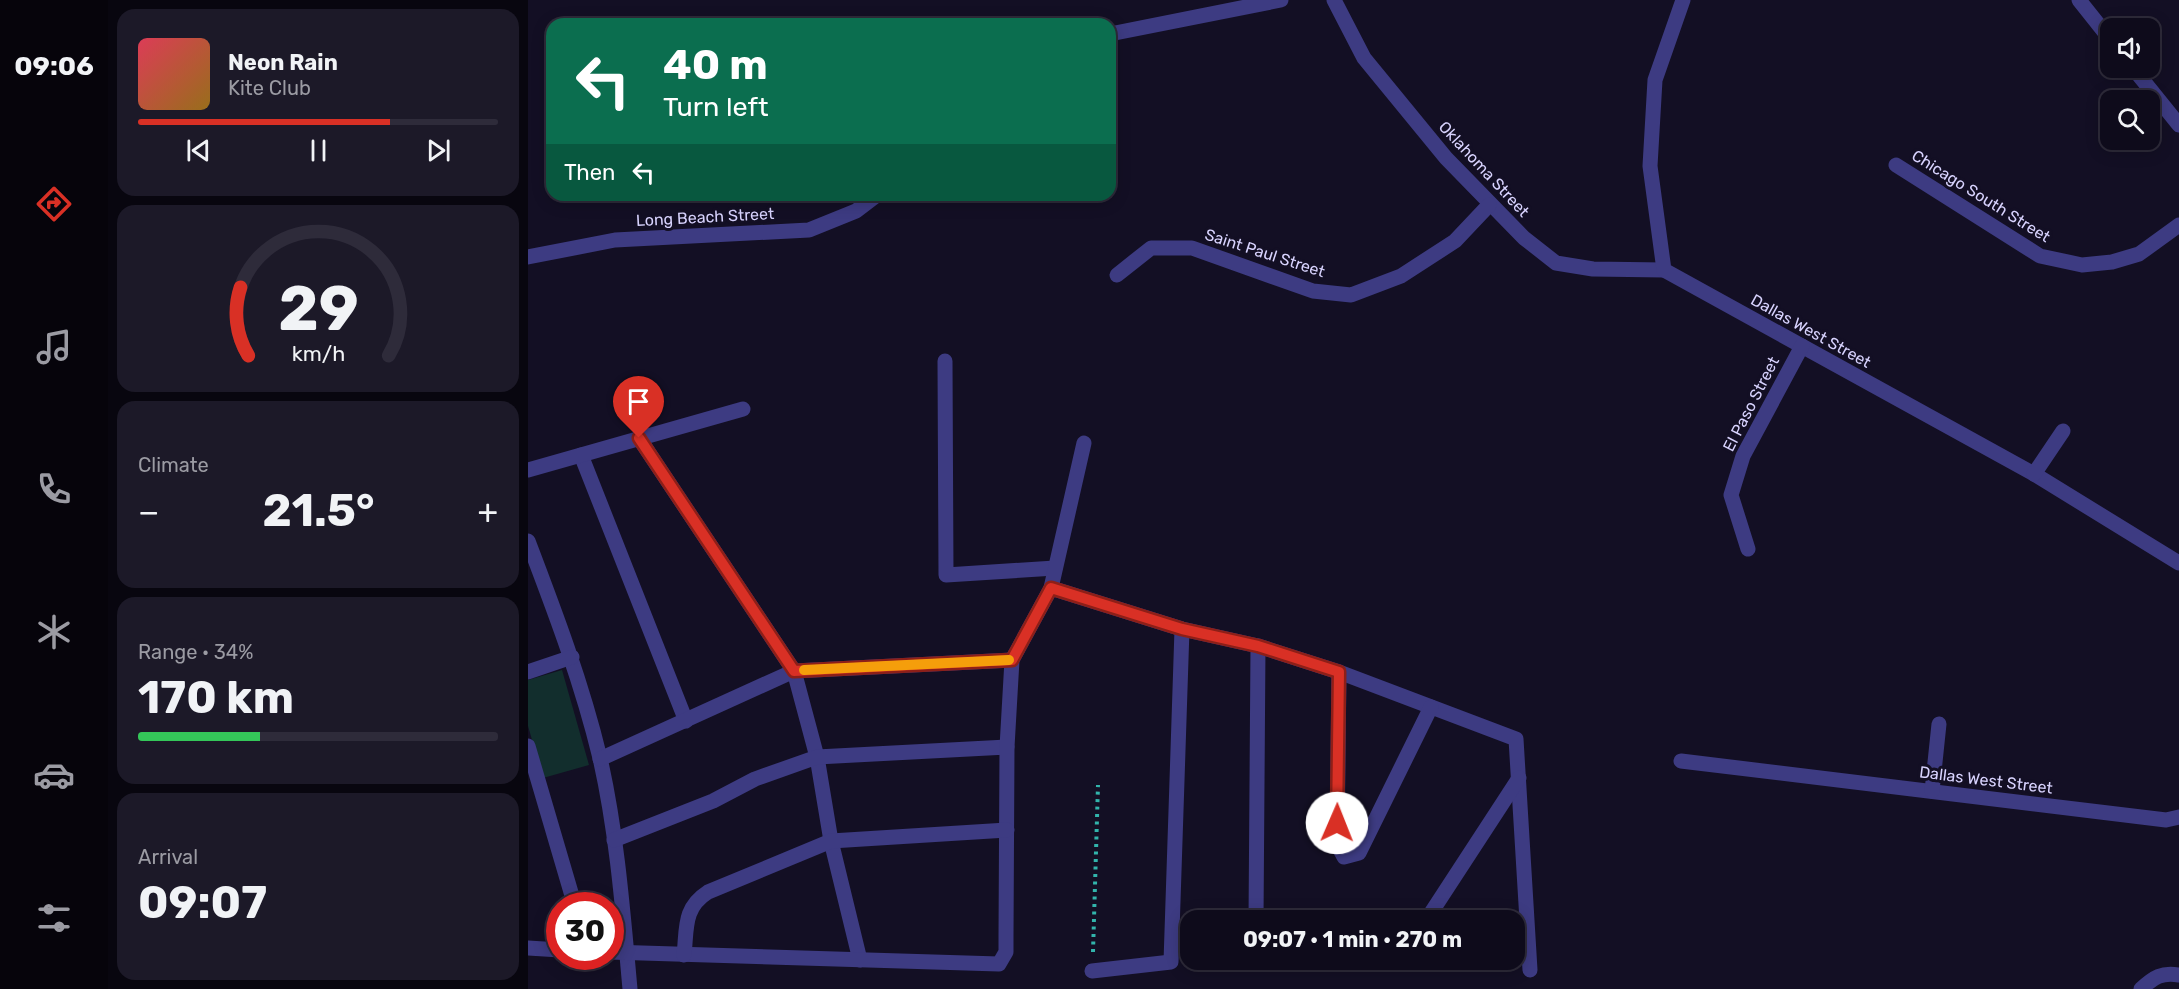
<!DOCTYPE html>
<meta charset="utf-8">
<style>
:root{--surface:#0e0b1b;--page:#1c1928;--text:#f1f3f6;--muted:#9b9ba3;--line:#2e2b3a;--accent:#d93025}
body{margin:0;font-family:Rubik,sans-serif;background:var(--page);color:var(--text);height:100vh;display:flex;flex-direction:column;font-size:22px;white-space:nowrap}
*{box-sizing:border-box;margin:0}
p{font-size:20px;color:var(--muted)}
.icon{flex:none;width:33px;height:33px;fill:none;stroke:currentColor;stroke-width:2;stroke-linecap:round;stroke-linejoin:round}
.map{position:relative;flex:1;overflow:hidden}
.side{display:flex;flex-direction:column;gap:9px;padding:9px;background:#08060f;width:420px}
.side>*{flex:none}
.top-card{position:absolute;left:18px;top:18px;width:570px;height:183px;border-radius:18px;box-shadow:0 3px 15px #0003,0 0 0 2px var(--line);background:#0b6e4f;color:#fff;overflow:hidden}
.buttons{position:absolute;left:1572px;top:18px;display:grid;gap:12px}
.buttons a{display:grid;place-items:center;width:60px;height:60px;border-radius:12px;background:var(--surface);box-shadow:0 3px 15px #0003,0 0 0 2px var(--line);font-size:30px}
.speed{position:absolute;left:18px;top:892px;display:flex;gap:12px;font-size:30px;font-weight:700;text-align:center}
.speed>*{display:grid;place-content:center;width:78px;height:78px;border-radius:50%;background:var(--surface);box-shadow:0 3px 15px #0003,0 0 0 2px var(--line);line-height:1}
.speed .limit{border:9px solid #d22;background:#fff;color:#111}
.pin{position:absolute;display:grid;place-items:center;width:51px;height:51px;color:#fff;margin:-62px -26px;border-radius:50% 50% 50% 0;rotate:-45deg;box-shadow:0 0 6px #0007}
.pin .icon{rotate:45deg}
.me{position:absolute;width:66px;margin:-33px;rotate:1deg;stroke-linejoin:round;filter:drop-shadow(0 0 4px #0008)}
.turn{display:flex;align-items:center;gap:21px;height:126px;padding:0 18px;font-size:27px}
.turn .icon{width:78px;height:78px;stroke-width:2.5}
.turn b{display:block;font-size:42px;line-height:51px}
.then{display:flex;align-items:center;height:57px;padding:0 18px;background:#0003;gap:12px;font-size:22px}
.big{font-size:45px;font-weight:700;line-height:1.1}
.side .widget{flex:1;display:flex;flex-direction:column;justify-content:center;gap:9px;min-width:0;padding:0 21px;border-radius:18px;background:var(--page)}
.side .dial{align-items:center;gap:0}
.dial svg{height:156px;overflow:visible;fill:none;stroke:var(--line);stroke-width:7;stroke-linecap:round;text-anchor:middle}
.dial text{fill:var(--text);stroke:none}
.song{display:flex;align-items:center;gap:18px}
.cover{width:72px;height:72px;border-radius:9px;background:linear-gradient(135deg,hsl(350 70% 55%),hsl(40 70% 35%))}
.played{height:6px;border-radius:3px;background:linear-gradient(90deg,var(--accent) 70%,var(--line) 70%)}
.keys{display:flex;justify-content:space-around;direction:ltr}
.heat{display:flex;justify-content:space-between;align-items:center;font-size:33px;direction:ltr}
.charge{height:9px;border-radius:4px;background:linear-gradient(90deg,#34c759 34%,var(--line) 0)}
.trip{position:absolute;left:652px;top:910px;width:345px;height:60px;border-radius:18px;background:var(--surface);box-shadow:0 3px 15px #0003,0 0 0 2px var(--line);font-weight:700;line-height:60px;text-align:center}
main{display:flex;flex:1;min-height:0}
.menu{display:flex;flex-direction:column;width:108px;justify-content:space-around;align-items:center;background:#06040b;color:var(--muted)}
.menu .icon{width:42px;height:42px}
.menu .current{color:var(--accent)}
.menu b{font-size:27px;color:var(--text)}
.map>svg:first-child{display:block}
</style>
<main>
<nav class="menu">
<b>09:06</b>
<svg class="icon current" aria-label="directions" viewBox="0 0 24 24"><path d="M12 3l9 9-9 9-9-9zM9 14v-3h6M13 9l2 2-2 2"/></svg>
<svg class="icon" aria-label="music" viewBox="0 0 24 24"><path d="M9 18V5l10-2v13"/><circle cx="6" cy="18" r="3"/><circle cx="16" cy="16" r="3"/></svg>
<svg class="icon" aria-label="phone" viewBox="0 0 24 24"><path d="M5 4h4l2 5-3 2q2 4 5 5l2-3 5 2v4C11 20 4 13 5 4z"/></svg>
<svg class="icon" aria-label="climate" viewBox="0 0 24 24"><path d="M12 3v18M4 7l16 10M4 17L20 7"/></svg>
<svg class="icon" aria-label="car" viewBox="0 0 24 24"><path d="M5 17H2v-5l4-1 3-4h7l3 4 3 1v5h-3M9 17h6M6 11h13"/><circle cx="7" cy="17" r="2"/><circle cx="17" cy="17" r="2"/></svg>
<svg class="icon" aria-label="filters" viewBox="0 0 24 24"><path d="M4 7h16M4 17h16"/><circle cx="9" cy="7" r="2"/><circle cx="15" cy="17" r="2"/></svg>
</nav>
<section class="side">
<div class="widget">
<div class="song"><i class="cover"></i><div><b>Neon Rain</b><p>Kite Club</p></div></div>
<div class="played"></div>
<div class="keys"><svg class="icon" aria-label="previous" viewBox="0 0 24 24"><path d="M18 5L8 12l10 7zM5 5v14"/></svg><svg class="icon" aria-label="pause" viewBox="0 0 24 24"><path d="M8 5v14M16 5v14"/></svg><svg class="icon" aria-label="next" viewBox="0 0 24 24"><path d="M6 5l10 7-10 7zM19 5v14"/></svg></div>
</div>
<div class="widget dial"><svg viewBox="0 0 100 80">
<path d="M14 69A42 42 0 1 1 86 69"/>
<path d="M14 69A42 42 0 0 1 10 34" stroke="#d93025"/>
<text x="50" y="56" font-size="32" font-weight="700">29</text>
<text x="50" y="72" font-size="11">km/h</text>
</svg></div>
<div class="widget"><p>Climate</p>
<div class="heat"><a>−</a><b class="big">21.5°</b><a>+</a></div>
</div>
<div class="widget"><p>Range · 34%</p><b class="big">170 km</b><div class="charge"></div></div>
<div class="widget"><p>Arrival</p><b class="big">09:07</b></div>
</section>
<div class="map">
<svg width="1651" height="989" viewBox="0 0 1651 989">
<rect width="100%" height="100%" fill="#130f24"/>
<path fill="#122e2d" d="M34,670L61,765L15,778L0,726V680Z"/>
<g fill="none" stroke-linecap="round" stroke-linejoin="round">
<path stroke="#32b4ab" stroke-width="4" stroke-dasharray="3 4.5" stroke-linecap="butt" d="M565,952L570,785"/>
<g stroke="#3d3b82" stroke-width="15">
<path d="M806,0L836,58L918,158L996,238L1028,263L1065,269L1136,270"/>
<path d="M1155,0L1127,80L1122,166L1136,270L1506,474L1651,563"/>
<path d="M1551,0L1582,39"/>
<path d="M582,34L753,0"/>
<path d="M1605,68L1651,125"/>
<path d="M1368,165L1512,256L1554,265L1584,262L1611,254L1651,225"/>
<path d="M0,257L87,240L281,230L328,211L349,195"/>
<path d="M589,275L623,248H664L785,291L823,295L873,276L927,241L961,205"/>
<path d="M417,361L418,575L527,568"/>
<path d="M111,438L266,671L289,757L303,841L332,960"/>
<path d="M53,455L158,721"/>
<path d="M0,470L215,409"/>
<path d="M1506,474L1535,431"/>
<path d="M0,541C27,612 54,683 72,758C89,833 95,912 102,989"/>
<path d="M1220,549L1203,495L1215,456L1274,346"/>
<path d="M523,588L654,629L730,646L811,672L988,739L1002,970"/>
<path d="M0,672L44,657"/>
<path d="M811,672L809,844L816,857L831,853L903,707"/>
<path d="M0,746L47,906"/>
<path d="M72,759L266,671L484,660"/>
<path d="M1153,761L1638,820L1651,817"/>
<path d="M1404,791L1411,724"/>
<path d="M86,840L185,801L227,779L289,757L479,747"/>
<path d="M899,919L991,778"/>
<path d="M728,920L730,646"/>
<path d="M0,948L32,950"/>
<path d="M82,952L471,964L478,952V936L479,747L484,660L523,588L556,443"/>
<path d="M156,955C159,928 155,908 180,892L303,841L479,830"/>
<path d="M564,971L643,962L654,629"/>
<path d="M1613,989C1626,977 1634,972 1651,975"/>
</g>
</g>
<g fill="none" stroke-linecap="round" stroke-linejoin="round">
<defs>
<path id="route" d="M111,438L266,671L484,660L523,588L654,629L730,646L811,672L809,823"/>
</defs>
<use href="#route" stroke="#8d1f18" stroke-width="15"/>
<use href="#route" stroke="#d93025" stroke-width="10"/>
<path stroke="#f59e0b" stroke-width="10" d="M276,670L481,660"/>
</g>
<g text-anchor="middle" dominant-baseline="central" stroke-width="6" stroke-linejoin="round" paint-order="stroke">
<g font-size="16" fill="#d8d3fe" stroke="#130f24">
<text transform="translate(956 169) rotate(47)">Oklahoma Street</text>
<text transform="translate(1453 196) rotate(32)">Chicago South Street</text>
<text transform="translate(177 217) rotate(-3)">Long Beach Street</text>
<text transform="translate(737 253) rotate(18)">Saint Paul Street</text>
<text transform="translate(1283 331) rotate(29)">Dallas West Street</text>
<text transform="translate(1223 404) rotate(-63)">El Paso Street</text>
<text transform="translate(1458 780) rotate(7)">Dallas West Street</text>
</g>
</g>
</svg>
<div class="buttons">
<a><svg class="icon" aria-label="sound" viewBox="0 0 24 24"><path d="M4 9h4l5-4v14l-5-4H4zM17 9q2 3 0 6"/></svg></a>
<a><svg class="icon" aria-label="search" viewBox="0 0 24 24"><circle cx="10" cy="10" r="6"/><path d="M15 15l6 6"/></svg></a>
</div>
<div class="speed"><div class="limit">30</div></div>
<div class="pin" style="left:111px;top:438px;background:#d93025"><svg class="icon" aria-label="arrive" viewBox="0 0 24 24"><path d="M6 21V4h12l-3 4 3 4H6"/></svg></div>
<svg class="me" style="left:809px;top:823px" viewBox="-20 -20 40 40"><circle r="19" fill="#fff"/><path d="M0-13L10 11 0 6-10 11z" fill="#d93025"/></svg>
<div class="trip">09:07 · 1 min · 270 m</div>
<div class="top-card">
<div class="turn"><svg class="icon" aria-label="left" viewBox="0 0 24 24"><path d="M17 20v-9H6M10 6l-5 5 5 5"/></svg><div><b>40 m</b>Turn left</div></div>
<div class="then">Then<svg class="icon" aria-label="left" viewBox="0 0 24 24"><path d="M17 20v-9H6M10 6l-5 5 5 5"/></svg></div>
</div>
</div>
</main>
